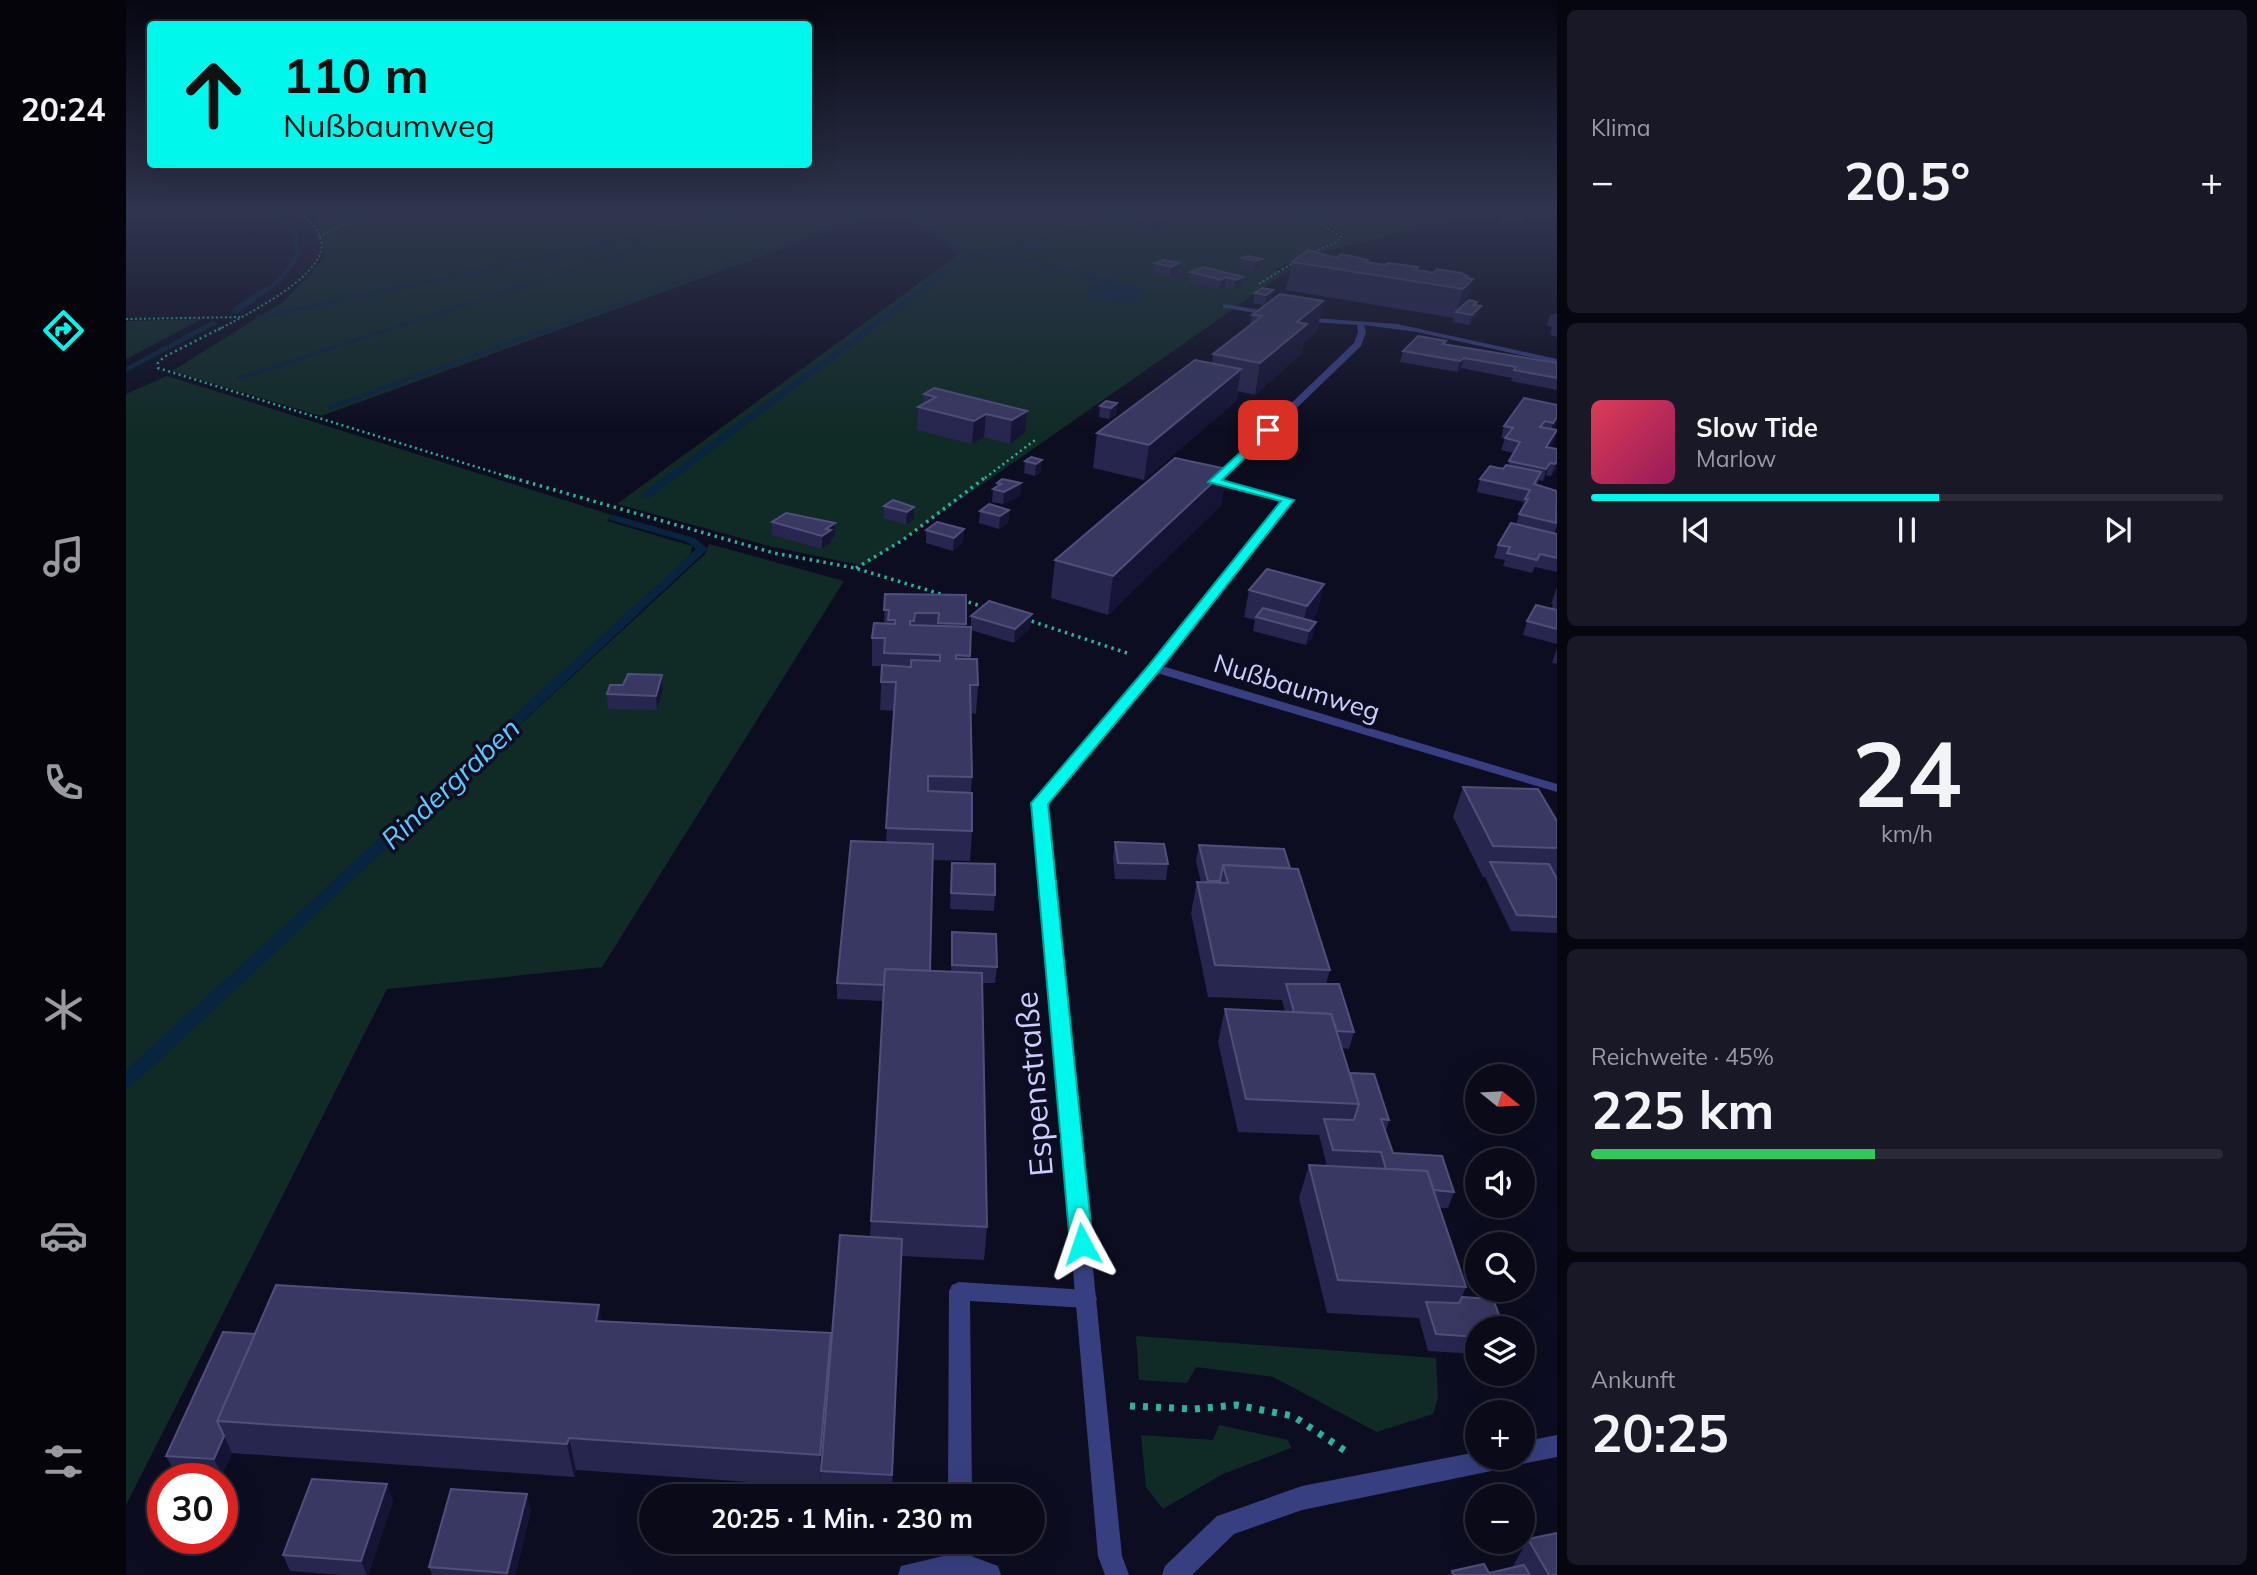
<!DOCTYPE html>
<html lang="de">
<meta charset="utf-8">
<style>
:root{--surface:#0a0a19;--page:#181826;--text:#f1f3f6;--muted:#999aa2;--line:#2a2b38;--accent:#00f7ec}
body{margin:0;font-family:Mulish,sans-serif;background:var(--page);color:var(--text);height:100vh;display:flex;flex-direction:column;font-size:26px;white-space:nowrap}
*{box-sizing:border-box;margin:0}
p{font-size:23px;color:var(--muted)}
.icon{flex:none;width:38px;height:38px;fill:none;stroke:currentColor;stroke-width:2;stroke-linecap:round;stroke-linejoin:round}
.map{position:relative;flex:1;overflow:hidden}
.sheet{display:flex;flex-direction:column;gap:10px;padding:10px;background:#06060e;width:700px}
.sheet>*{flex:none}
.top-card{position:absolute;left:21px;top:21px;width:665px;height:147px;border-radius:7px;box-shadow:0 7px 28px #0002,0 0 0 2px var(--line);background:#00f7ec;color:#111;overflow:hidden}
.needle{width:46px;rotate:108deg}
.buttons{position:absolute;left:1339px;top:1064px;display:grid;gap:14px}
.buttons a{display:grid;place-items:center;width:70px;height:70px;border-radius:50%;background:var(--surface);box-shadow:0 7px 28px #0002,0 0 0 2px var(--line);font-size:35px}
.speed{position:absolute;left:21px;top:1463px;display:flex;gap:14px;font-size:35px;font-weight:700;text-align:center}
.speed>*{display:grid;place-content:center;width:91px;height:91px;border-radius:50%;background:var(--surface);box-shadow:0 7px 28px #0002,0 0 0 2px var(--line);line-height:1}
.speed .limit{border:10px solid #d22;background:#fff;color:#111}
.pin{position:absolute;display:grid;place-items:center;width:60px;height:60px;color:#fff;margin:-30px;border-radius:14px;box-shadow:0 4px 10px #0006}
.me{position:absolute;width:77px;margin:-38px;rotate:355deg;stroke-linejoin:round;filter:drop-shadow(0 0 5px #0008)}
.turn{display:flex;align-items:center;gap:24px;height:147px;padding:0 21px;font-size:32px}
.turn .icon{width:91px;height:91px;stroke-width:2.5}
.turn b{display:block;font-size:49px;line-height:60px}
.big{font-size:52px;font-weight:700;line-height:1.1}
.sheet .card{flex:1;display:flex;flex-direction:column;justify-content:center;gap:10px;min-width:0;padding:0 24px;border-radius:10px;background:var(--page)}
.sheet .dial{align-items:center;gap:0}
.dial b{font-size:91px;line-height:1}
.song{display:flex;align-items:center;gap:21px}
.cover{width:84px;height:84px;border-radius:10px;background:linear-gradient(135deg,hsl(350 70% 55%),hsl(330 70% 35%))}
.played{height:7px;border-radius:4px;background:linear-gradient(90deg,var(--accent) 55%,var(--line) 55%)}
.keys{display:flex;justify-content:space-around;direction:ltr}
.heat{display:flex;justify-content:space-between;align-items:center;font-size:38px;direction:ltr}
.charge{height:10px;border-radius:5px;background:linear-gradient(90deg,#34c759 45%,var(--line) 0)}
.trip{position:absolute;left:513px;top:1484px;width:406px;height:70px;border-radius:35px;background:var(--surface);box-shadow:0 7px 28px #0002,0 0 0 2px var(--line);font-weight:700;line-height:70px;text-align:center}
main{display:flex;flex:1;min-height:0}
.menu{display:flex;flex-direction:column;width:126px;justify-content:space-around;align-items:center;background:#04040a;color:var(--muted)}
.menu .icon{width:49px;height:49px}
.menu .current{color:var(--accent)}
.menu b{font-size:32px;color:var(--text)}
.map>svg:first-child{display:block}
</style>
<main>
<nav class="menu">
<b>20:24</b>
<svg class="icon current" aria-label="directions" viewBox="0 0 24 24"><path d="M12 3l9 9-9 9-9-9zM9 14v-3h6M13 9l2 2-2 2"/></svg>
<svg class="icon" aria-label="music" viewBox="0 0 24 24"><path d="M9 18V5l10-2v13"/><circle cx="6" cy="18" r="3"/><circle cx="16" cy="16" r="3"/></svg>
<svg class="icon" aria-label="phone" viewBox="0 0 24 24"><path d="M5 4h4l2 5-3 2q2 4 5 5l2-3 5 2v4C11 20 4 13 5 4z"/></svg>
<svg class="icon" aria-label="climate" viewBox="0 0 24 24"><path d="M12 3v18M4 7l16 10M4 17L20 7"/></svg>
<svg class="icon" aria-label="car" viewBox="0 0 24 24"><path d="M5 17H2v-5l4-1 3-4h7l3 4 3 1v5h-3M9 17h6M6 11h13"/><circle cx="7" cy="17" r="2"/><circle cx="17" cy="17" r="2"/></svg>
<svg class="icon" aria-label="filters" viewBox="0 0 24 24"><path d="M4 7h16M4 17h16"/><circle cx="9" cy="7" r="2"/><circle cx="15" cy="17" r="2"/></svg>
</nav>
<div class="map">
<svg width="1431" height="1575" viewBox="0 0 1431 1575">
<rect width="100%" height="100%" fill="#0d0d21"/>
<g fill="#102b26">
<path d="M181,211H760L195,416L46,371L157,302L199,258L190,219Z"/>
<path d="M768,211H1172L1212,237L1211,240L1183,251L1149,270L1153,272L1191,251L1218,240L1219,237L1181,211H1369L1198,251L1159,273L739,566L647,547L491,504L833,254Z"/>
<path d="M77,319L74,320L0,359V321Z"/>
<path d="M41,376L486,515L481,521L566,546L564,556L0,1074V394Z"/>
<path d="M583,544L718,581L476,967L261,989L0,1505V1088L579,554Z"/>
<path d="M1010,1336L1310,1358L1312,1398L1307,1414L1251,1432L1147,1377L1070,1367L1061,1383L1013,1380Z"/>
<path d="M1093,1425L1162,1440L1165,1448L1097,1474L1037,1509L1020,1487L1015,1435L1087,1440Z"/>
</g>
<path fill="#09243e" d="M988,282L1018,290L1013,301L993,303L958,295L963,287Z"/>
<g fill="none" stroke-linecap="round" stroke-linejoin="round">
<g fill="#09243e" fill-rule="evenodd">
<path d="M148,211H154L171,233L175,255L156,281L112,313H106V309L152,279L169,255L165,233Z"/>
<path d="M626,211H638L509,240L519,246V248L115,380L108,378L512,247L502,241L133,320H130V316Z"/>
<path d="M747,211H756L206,409L199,407Z"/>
<path d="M771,211H778L842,254L1033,211H1044L863,253L991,280L988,284L856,255L843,258L523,498H515V494L837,256Z"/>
<path d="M1164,211H1171L1207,233L1202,234Z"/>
<path d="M86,321L93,323L0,372V367Z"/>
<path d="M488,515L569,538L582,549L6,1086L0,1088V1070L570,549L561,542L484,520V516Z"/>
</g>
<g stroke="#2db397" stroke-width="2" stroke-dasharray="2 2.5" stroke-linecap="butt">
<path d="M1176,211L1215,237L1211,242L1181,254"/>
<path d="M193,237L243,211"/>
<path d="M1133,284L1170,261"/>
<path d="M0,319L114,317"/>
<path d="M92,330C119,315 187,282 195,251C199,235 183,219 171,211"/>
</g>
<g stroke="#2db397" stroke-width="2.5" stroke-dasharray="2 3.5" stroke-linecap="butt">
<path d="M95,328L38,357L32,363V368L386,478"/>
<path d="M859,478L909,440"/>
</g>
<g stroke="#2db397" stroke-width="3.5" stroke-dasharray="2.5 4.5" stroke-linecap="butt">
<path d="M380,476L648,553L729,568L821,596"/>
<path d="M730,568L777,540L861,476"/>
<path d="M836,600L861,608"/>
<path d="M899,619L1004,654"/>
</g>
<path stroke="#2db397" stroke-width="7" stroke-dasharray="5 8" stroke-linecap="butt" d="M1004,1406L1068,1409L1110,1405L1167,1416L1221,1452"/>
<g fill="#373f80" fill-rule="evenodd">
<path d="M833,1282L961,1290L968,1292L971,1299L968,1306L961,1308L844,1301L846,1496H822L823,1291L826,1285Z"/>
<path d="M822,1542H846V1564L843,1573L837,1575L825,1573L822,1564Z"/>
</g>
<g fill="#373f80" fill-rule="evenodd">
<path d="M1097,304L1147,312L1151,314L1147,316L1100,308H1097Z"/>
<path d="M1174,317L1271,324L1431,359V363L1291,332L1238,325L1240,332L1235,346L1095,481L1167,500L1036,666L1431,784V792L1031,673L920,803L996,1556L1003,1575H979L972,1556L906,803L1024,665L1156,501L1083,482L1228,343L1232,332L1231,325L1171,321V317Z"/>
<path d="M1431,1435V1457L1396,1464L1388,1461L1386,1458H1396V1442Z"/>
<path d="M1351,1452V1458H1387L1383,1466L1375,1469L1176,1510L1108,1534L1066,1575H1036L1039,1566L1091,1516L1100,1513L1176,1486Z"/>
<path d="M834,1552L872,1566L875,1575H772L775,1566Z"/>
</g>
</g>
<g fill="#27264f">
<path d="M899,211H946L916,215Z"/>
<path d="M1031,211H1052L1051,215L1039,218L1030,216Z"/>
<path d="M1374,214L1398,218L1395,227H1382L1372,223Z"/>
<path d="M1005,216L1039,219L1037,228L1026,231L1004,225Z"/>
<path d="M1116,258L1136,259L1134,268L1128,271L1115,268Z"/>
<path d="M1211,258L1242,260V262L1347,279L1340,303L1351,302L1350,305L1355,306L1352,316L1343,325L1327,322L1328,318L1160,290L1166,262Z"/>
<path d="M1029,263H1053L1052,273L1044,276L1028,273Z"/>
<path d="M1064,272L1117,277L1116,286L1108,289L1098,287L1093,289L1063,282Z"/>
<path d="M1147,290L1145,300L1139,305L1127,303L1129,293Z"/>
<path d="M1197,301L1191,331L1178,342L1175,354L1129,395L1112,391L1110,401L1018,480L967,468L971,433L1086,363L1087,354L1124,325L1126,315Z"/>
<path d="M1431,313V337L1424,335L1426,327L1421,325L1424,315Z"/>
<path d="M1320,341L1319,344L1431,363V390L1385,381L1386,378L1335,368L1331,372L1274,362L1277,351Z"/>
<path d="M798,394L901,411L899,433L884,444L858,437L846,444L791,430L792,407L797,404Z"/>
<path d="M991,403L990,415L983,419L973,417L974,406Z"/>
<path d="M1431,405L1427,430L1428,442L1424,448L1431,468L1425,476L1420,475L1417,481L1413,480L1411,485L1431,491V527L1428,533L1431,534V572L1409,567L1406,573L1377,566L1379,560L1368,558L1372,545L1390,524L1398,502L1351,492L1354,479L1377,469L1382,465L1388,453L1375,450L1379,438H1375L1378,426Z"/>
<path d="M905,457L915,472L909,476L898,473L899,461Z"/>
<path d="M1101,469L1095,505L982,615L925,598L929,560Z"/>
<path d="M871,483H895L894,496L877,504L866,502L867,489L871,487Z"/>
<path d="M758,506L788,507V519L780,525L758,518Z"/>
<path d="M883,510L882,523L873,529L853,523L854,511Z"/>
<path d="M646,522L709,523V536L705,539V543L696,549L646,535Z"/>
<path d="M838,529L837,542L827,551L800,543V530Z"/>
<path d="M1141,569L1192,611L1185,621L1187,636L1180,645L1127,631L1129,620L1118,617L1123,590Z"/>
<path d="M1431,587V644L1397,635L1401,621L1425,609L1427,604H1425Z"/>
<path d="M759,594L840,595V627H845V616L904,628L888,643L845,630L844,659L852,685L850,714L845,713L846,777L845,792L846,831L844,861L806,860L804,971L825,972L826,932L871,967L869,983H856L861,1227L858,1260L775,1256L766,1492L450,1470L448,1477L106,1453L96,1475L49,1473L40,1456L129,1334L476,1321L705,1343L744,1237L757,1001L711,999V983L760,842L768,711L754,710L756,666H746V638L758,624Z"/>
<path d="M1431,648V664L1426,663Z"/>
<path d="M536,675L537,689L531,710L482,709L481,694L497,685Z"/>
<path d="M1337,787L1431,821V933L1385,931L1359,877H1357L1327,817Z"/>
<path d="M989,842L1042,864L1040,880L989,879L987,858Z"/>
<path d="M1073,845L1164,868L1204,970L1200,984L1228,1032L1223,1049L1216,1048L1224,1073L1263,1120L1260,1131L1267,1153L1328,1192L1322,1208H1314L1340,1287L1336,1297L1351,1328V1354L1302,1351L1293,1318L1201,1313L1173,1198L1183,1165L1201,1166L1193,1135L1112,1132L1092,1042L1099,1009L1159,1012L1156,1000L1082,997L1065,913L1071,882H1075L1070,861Z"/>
<path d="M826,863L869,895L868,911L824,909Z"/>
<path d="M261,1484L267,1501L242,1575H215L164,1571L157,1555Z"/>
<path d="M405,1510L389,1575H306L303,1567Z"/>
<path d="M1402,1539L1431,1575H1323L1326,1571L1363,1573L1386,1568Z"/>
</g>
<g fill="#151435">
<path d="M916,211H946L916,215Z"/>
<path d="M1040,211H1052L1051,215L1039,218Z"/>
<path d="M1039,219L1037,228L1026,231L1027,222Z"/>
<path d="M1136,259L1134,268L1128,271L1130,261Z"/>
<path d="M1053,263L1052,273L1044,276L1045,267Z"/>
<path d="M1342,276L1339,287L1347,279L1339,308L1331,312L1340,278Z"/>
<path d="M1100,277L1098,287L1093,289L1095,280Z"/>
<path d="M1117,277L1116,286L1108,289L1110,280Z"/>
<path d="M1147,290L1145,300L1139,305L1140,295Z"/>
<path d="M1197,301L1191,331L1178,342L1175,354L1129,395L1134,363L1171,322Z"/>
<path d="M1355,306L1352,316L1343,325L1346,315Z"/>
<path d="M1338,358L1335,368L1331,372L1334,361Z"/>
<path d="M1115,369L1110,401L1018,480L1023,445Z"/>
<path d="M991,403L990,415L983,419L985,408Z"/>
<path d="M901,411L899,433L884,444L886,420Z"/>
<path d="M860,414L858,437L846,444L848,421Z"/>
<path d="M1431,417V423L1424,434L1427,423Z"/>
<path d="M1431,432L1428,442L1416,459L1420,447Z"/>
<path d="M916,460L915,472L909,476L910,464Z"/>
<path d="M1431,461V468L1425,476L1429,464Z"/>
<path d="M1424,463L1420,475L1417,481L1420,469Z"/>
<path d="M1101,469L1095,505L982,615L987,576Z"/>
<path d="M895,483L894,496L877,504L878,492Z"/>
<path d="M788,507V519L780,525L781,512Z"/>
<path d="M883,510L882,523L873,529L874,516Z"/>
<path d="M709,523V536L705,539V543L696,549V536L700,529Z"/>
<path d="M838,529L837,542L827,551L828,538Z"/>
<path d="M1198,584L1192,611L1178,630L1176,629L1181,606Z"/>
<path d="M906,614L904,628L888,643L889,629Z"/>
<path d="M1190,622L1187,636L1180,645L1183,631Z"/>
<path d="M536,675L537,689L531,710L530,696Z"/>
<path d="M473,1305L479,1338L470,1321Z"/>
<path d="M705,1333V1366L695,1471V1487L694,1455Z"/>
<path d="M98,1436L106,1453L96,1475L88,1459Z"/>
<path d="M443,1438L450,1470L448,1477L441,1444Z"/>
<path d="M261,1484L267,1501L242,1575H241L235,1561Z"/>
<path d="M401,1494L405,1510L389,1575H382Z"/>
</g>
<g fill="#393862" stroke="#504f7b" stroke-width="2">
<path d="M1016,213L1039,219L1027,222L1005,216Z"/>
<path d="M1388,213L1398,218L1384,219L1374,214Z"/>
<path d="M1182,250L1211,258L1215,254L1229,257L1242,260L1240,262L1259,265L1262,263L1292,267L1288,270L1298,271L1307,273L1311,269L1335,273L1342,276L1340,278L1347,279L1337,289L1166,262Z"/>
<path d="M1122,256L1136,259L1130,261L1116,258Z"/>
<path d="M1038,260L1053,263L1045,267L1029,263Z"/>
<path d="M1077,267L1117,277L1110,280L1100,277L1095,280L1064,272Z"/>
<path d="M1136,288L1147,290L1140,295L1129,293Z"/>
<path d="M1154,294L1197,301L1171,322L1181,324L1134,363L1087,354L1136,316L1126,315Z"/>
<path d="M1343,300L1351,302L1348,305L1355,306L1346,315L1330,312Z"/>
<path d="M1292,336L1320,341L1317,344L1431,363V378L1388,370L1390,367L1338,358L1334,361L1277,351Z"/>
<path d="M1069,360L1115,369L1023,445L971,433Z"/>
<path d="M808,388L901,411L886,420L860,414L848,421L792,407L810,397L798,394Z"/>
<path d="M1398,398L1431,405V417L1427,423L1419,421L1414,427L1431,430L1420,447L1431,449V461L1429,464L1424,463L1420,469L1383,461L1394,442L1379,438L1387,428L1378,426Z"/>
<path d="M980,401L991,403L985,408L974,406Z"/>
<path d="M905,457L916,460L910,464L899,461Z"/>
<path d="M1049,458L1101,469L987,576L929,560Z"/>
<path d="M1380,465L1415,472L1408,484L1431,491L1430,523L1393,514L1402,499H1399L1404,490L1354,479L1364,466L1377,469Z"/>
<path d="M876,479L895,483L878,492L867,489L875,484L871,483Z"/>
<path d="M767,500L788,507L781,512L758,506Z"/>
<path d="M863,504L883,510L874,516L854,511Z"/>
<path d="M660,513L709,523L700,529L705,530L696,536L646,522Z"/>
<path d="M811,522L838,529L828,538L800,530Z"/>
<path d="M1385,523L1431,534V558L1414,554L1411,560L1381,553L1384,547L1372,545Z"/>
<path d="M1141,569L1198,584L1181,606L1123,590Z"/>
<path d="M759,594L840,595V624L812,623L813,613H789L788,621H784V625L845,627L844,656L830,655V659H851L852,685H844L846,777L802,776V791L846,793V831L760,828L770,682H755L756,665L785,667V660L814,661V655L758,653L759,638H746L748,623L769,624V620H762L763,610H758Z"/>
<path d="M863,601L906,614L889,629L845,616Z"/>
<path d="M1410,605L1431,610V629L1401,621Z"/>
<path d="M1137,608L1190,622L1183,631L1130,617Z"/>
<path d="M502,674L536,675L530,696L481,694L484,685H497Z"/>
<path d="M1337,787L1412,789L1431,821V848L1367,846Z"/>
<path d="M725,841L807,844L804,971L759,969L758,985L711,983Z"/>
<path d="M989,842L1038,844L1042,864L992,863Z"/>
<path d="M1073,845L1158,849L1164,868L1097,865L1094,881H1082Z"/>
<path d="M1364,862L1423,864L1431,879V917L1391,915Z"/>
<path d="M826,863L869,864V895L825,893Z"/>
<path d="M1097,865L1172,869L1204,970L1089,965L1071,882L1102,883Z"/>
<path d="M826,932L870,934L871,967L826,965Z"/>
<path d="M759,969L856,973L861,1227L745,1221Z"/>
<path d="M1160,984H1213L1228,1032L1211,1031L1205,1014L1168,1012Z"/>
<path d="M1099,1009L1205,1014L1233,1104L1120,1099Z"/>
<path d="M1224,1073L1248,1074L1263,1120L1255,1119L1267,1153L1316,1156L1328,1192L1308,1190L1301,1171L1260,1169L1255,1152L1207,1150L1198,1119L1228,1120L1233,1104Z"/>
<path d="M1183,1165L1301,1171L1340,1287L1212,1280Z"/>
<path d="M714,1235L776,1239L766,1475L695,1471Z"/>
<path d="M150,1285L473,1305L470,1321L705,1333L694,1455L443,1438L441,1444L91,1421Z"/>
<path d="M1336,1297L1367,1299L1378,1328H1351V1337L1310,1334L1300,1302L1333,1303Z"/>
<path d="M97,1332L129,1334L91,1421L98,1436L88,1459L40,1456Z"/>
<path d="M186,1479L261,1484L235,1561L157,1555Z"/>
<path d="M325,1489L401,1494L381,1573L303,1567Z"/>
<path d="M1431,1533V1575H1423L1402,1539Z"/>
<path d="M1358,1564L1363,1573L1398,1565L1404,1575H1328L1326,1571Z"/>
</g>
<linearGradient id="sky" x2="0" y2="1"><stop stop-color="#070712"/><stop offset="0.49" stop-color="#2f354e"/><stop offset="1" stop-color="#2f354e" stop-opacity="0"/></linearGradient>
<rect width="1431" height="432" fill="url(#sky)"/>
<path fill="#00f7ec" stroke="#00a199" stroke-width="2" d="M1142,427L1147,430L1146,432L1096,480L1168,500L1033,671L922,804L967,1244L964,1251L956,1254L948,1251L944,1244L905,803L1023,665L1155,501L1082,482Z"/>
<g text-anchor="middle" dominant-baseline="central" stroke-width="7" stroke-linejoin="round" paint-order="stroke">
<g font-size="26" fill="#ccceff" stroke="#0d0d21">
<text transform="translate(1171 687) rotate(17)">Nußbaumweg</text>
</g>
<g font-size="28" font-style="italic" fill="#5acbff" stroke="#0d0d21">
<text transform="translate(324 783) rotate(-43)">Rindergraben</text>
</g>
<g font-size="32" fill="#ccceff" stroke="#0d0d21">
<text transform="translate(907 1084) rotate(-95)">Espenstraße</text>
</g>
</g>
</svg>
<div class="buttons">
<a><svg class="needle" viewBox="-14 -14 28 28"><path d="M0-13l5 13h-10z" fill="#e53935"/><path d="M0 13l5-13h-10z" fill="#999aa2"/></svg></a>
<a><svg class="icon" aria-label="sound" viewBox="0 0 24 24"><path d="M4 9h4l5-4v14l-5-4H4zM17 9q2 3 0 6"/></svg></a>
<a><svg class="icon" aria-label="search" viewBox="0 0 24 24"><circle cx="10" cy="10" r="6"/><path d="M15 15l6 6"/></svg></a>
<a><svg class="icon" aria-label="layers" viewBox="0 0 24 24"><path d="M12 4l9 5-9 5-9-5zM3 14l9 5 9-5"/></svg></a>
<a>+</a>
<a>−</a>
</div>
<div class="speed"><div class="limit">30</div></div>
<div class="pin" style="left:1142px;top:430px;background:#d93025"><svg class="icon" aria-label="arrive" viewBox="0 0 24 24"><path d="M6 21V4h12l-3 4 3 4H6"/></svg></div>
<svg class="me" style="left:956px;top:1244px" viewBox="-20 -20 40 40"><path d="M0-17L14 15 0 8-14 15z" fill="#00f7ec" stroke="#fff" stroke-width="4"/></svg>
<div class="trip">20:25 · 1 Min. · 230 m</div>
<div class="top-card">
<div class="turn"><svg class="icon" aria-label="ahead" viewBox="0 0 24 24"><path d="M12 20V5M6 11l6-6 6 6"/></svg><div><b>110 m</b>Nußbaumweg</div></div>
</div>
</div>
<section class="sheet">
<div class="card"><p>Klima</p>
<div class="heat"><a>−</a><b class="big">20.5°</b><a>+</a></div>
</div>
<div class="card">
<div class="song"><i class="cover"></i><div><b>Slow Tide</b><p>Marlow</p></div></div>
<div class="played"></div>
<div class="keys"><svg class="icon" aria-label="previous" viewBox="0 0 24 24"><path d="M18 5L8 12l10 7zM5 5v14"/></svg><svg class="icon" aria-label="pause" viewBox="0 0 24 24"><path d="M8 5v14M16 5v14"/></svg><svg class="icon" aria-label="next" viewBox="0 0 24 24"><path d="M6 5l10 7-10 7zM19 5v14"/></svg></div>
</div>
<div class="card dial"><b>24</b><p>km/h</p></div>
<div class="card"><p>Reichweite · 45%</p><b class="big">225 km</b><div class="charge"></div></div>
<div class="card"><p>Ankunft</p><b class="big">20:25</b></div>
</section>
</main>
